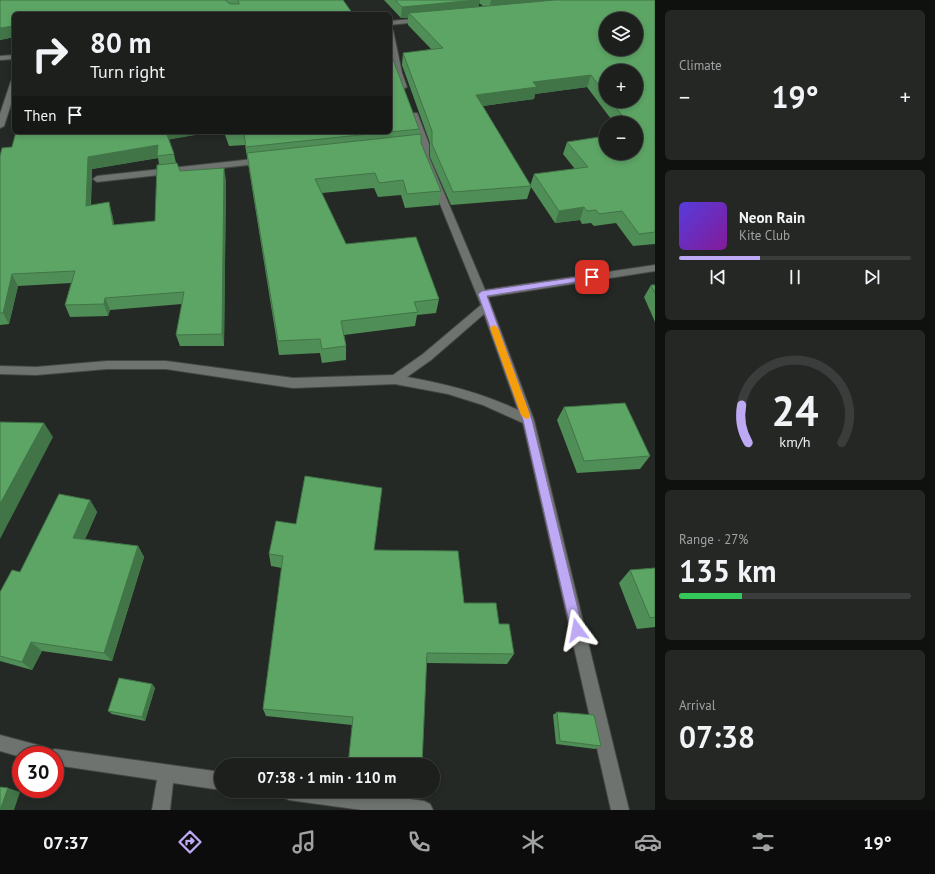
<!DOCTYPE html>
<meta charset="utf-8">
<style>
:root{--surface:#1c1f1c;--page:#252725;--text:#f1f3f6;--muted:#a0a2a3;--line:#3a3d3b;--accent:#bea9f4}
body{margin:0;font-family:"PT Sans",sans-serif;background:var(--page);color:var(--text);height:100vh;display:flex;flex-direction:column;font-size:15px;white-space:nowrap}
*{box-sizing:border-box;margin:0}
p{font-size:13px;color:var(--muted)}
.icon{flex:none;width:22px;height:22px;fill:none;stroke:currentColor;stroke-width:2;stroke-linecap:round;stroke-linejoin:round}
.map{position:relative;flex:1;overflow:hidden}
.details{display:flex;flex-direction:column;gap:10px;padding:10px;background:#0f110f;width:280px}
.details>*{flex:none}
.banner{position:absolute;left:12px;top:12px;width:380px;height:122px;border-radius:6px;box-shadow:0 2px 6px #0003,0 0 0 1px var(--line);background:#1c1f1c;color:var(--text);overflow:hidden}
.tools{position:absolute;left:599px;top:12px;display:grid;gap:8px}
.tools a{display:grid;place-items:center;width:44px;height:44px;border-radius:50%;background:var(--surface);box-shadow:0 2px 6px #0003,0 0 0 1px var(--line);font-size:20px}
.speed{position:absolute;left:12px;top:746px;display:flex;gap:8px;font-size:20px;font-weight:700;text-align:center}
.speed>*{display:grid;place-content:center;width:52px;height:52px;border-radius:50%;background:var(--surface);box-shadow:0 2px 6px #0003,0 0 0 1px var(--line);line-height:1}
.speed .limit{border:6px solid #d22;background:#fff;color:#111}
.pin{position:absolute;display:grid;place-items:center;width:34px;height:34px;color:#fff;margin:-17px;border-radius:8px;box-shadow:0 2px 6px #0006}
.me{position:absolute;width:44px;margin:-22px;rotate:347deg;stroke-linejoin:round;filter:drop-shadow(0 0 3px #0008)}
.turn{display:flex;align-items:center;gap:14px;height:84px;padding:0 12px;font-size:18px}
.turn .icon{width:52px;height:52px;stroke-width:2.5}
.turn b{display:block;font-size:28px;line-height:34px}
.then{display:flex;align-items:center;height:38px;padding:0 12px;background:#0003;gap:8px;font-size:15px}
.big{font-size:30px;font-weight:700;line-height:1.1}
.details .card{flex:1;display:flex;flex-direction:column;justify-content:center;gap:6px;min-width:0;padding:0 14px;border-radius:6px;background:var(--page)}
.details .dial{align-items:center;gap:0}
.dial svg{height:104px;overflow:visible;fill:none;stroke:var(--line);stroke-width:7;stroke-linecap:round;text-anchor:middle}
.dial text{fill:var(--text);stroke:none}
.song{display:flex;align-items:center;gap:12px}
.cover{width:48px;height:48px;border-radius:6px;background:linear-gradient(135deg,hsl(250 70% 55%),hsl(290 70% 35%))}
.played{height:4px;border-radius:2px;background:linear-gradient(90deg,var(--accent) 35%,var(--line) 35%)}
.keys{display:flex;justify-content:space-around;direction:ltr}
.heat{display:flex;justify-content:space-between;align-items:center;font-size:22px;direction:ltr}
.charge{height:6px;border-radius:3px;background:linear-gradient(90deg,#34c759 27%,var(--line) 0)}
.trip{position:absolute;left:214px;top:758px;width:226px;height:40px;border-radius:20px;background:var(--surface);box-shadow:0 2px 6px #0003,0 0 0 1px var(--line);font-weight:700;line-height:40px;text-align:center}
.menu{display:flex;height:64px;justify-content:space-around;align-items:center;background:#0b0c0b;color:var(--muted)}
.menu .icon{width:28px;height:28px}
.menu .active{color:var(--accent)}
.menu b{font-size:18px;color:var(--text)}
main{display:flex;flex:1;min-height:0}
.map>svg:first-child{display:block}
</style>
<main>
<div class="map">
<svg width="655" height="810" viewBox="0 0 655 810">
<rect width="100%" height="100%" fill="#252925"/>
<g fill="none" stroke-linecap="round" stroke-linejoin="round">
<defs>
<g id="minor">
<path d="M424,18L426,19V21L390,25V21Z"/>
<path d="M390,28L393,30L402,73L407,87L403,89C391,85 390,40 390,28Z"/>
<path d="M14,55V59L0,60V56Z"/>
<path d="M11,81H14V95L4,126L0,128V114Z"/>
<path d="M411,113H417L418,115L429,144V157L485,290L655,265V271L488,297L534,420L629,810H611L523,423L483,405L448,394L395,384L293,388L166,369H107L36,375L0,374V366L36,367L107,361H166L293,378L393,375L423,354L481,305L421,157V144L410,115ZM484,314L518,410C482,393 446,384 407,377L431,360Z"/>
<path d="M263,158L266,159L267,161L266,163L97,182L93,179L97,176Z"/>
<path d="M0,735L45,747L51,750L55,749L221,772V790L173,783L170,810H152L157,780L55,765V755H21V757L0,751Z"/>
<path d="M280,791H351L424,801L430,804L433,810H362L289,800L283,797Z"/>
</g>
</defs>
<use href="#minor" stroke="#444744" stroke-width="2"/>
<use href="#minor" fill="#6f736f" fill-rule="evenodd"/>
</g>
<g fill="#508e57" fill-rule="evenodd">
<path d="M0,0H343L14,14V37L0,40Z"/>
<path d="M384,0H655V244L633,246L616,223L594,226L591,223L582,224L580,220L555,223L531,187L527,199L451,205L430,157V143L402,65L403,53L432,50L408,25V18H401ZM479,3L484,7H478ZM606,71L636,101H606ZM587,87L614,123H636V153L567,142L563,154L575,169L534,174L530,186L483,106L534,99L535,94Z"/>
<path d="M394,62L419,129V135L421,143L441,191L439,205L405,208L401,195L378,197L374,188L322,193L346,244L439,299L436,313L417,315L415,326L344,335L346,346V360L322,363L320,353L279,355L245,145L229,146L224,132H390Z"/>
<path d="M16,132H212L169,139L174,154L176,163L180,171L226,180L224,346H180L176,335L182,304L110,310L108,316L70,317L65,305L71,283L18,286L9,324L0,325V156L12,147ZM158,158L159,164L155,221L114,225L112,214L91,205L92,169Z"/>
<path d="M651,285H655V322L644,297Z"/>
<path d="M564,407L650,456L640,469L577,473L557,420Z"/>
<path d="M90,500L97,512L85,539L138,546L144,557L112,661L42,651L32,670L0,661V592L20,572Z"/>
<path d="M374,550L499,624L514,654L507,664L426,663L352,725L266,716L263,709L282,568L271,566L269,554Z"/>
<path d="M655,568V627L637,629L619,583L630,570Z"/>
<path d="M152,684L155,688L145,721L112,714L108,711Z"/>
<path d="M557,712L601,746L595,749L556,744L553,715Z"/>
</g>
<g fill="#417447">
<path d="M476,0H480L478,11L409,13L408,18H401L402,7Z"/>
<path d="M491,0H599L489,10Z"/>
<path d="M14,26V37L0,40V28Z"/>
<path d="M591,75L587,87L535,94L534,99L474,107L476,95L533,82Z"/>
<path d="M165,132H212L167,140Z"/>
<path d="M158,145V158L92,169L90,218L86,206L88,157Z"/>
<path d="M224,168L226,180L224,346L222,334Z"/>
<path d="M109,202L112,214L117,237L113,225Z"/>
<path d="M584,207L580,220L555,223L559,211Z"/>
<path d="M12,274L18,286L9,324L3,313Z"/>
<path d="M105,298L110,310L108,316L104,304Z"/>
<path d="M44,423L53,437L0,539V504Z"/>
<path d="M90,500L97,512L81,549L73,538Z"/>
<path d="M138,546L144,557L112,661L104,653Z"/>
<path d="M31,642L42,651L32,670L22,662Z"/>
<path d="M152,684L155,688L145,721L142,717Z"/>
<path d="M8,788L20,792L14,810H0Z"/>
</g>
<g fill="#5da565" stroke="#417447" fill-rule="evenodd">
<path d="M0,0H225L230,4H239V2L237,0H343L353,14H14V26L0,28Z"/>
<path d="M395,0H476L402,7Z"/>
<path d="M555,0H655V232L639,234L622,211L599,214L596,210L587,211L584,207L559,211L534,174L588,167L567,142L606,136V153H636V123H628L611,101H636V71H606V95L591,75L533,82L537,87L476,95L531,186L453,192L432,144V131L403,53L443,48L409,13ZM606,19H636V49H606Z"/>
<path d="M392,55L394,62L419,129L390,132V56Z"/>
<path d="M16,132H166L174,154L157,156L158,145L88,157L86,206L109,202L113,225L155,221L157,165L177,163L180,171L224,168L222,334L176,335L184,292L105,298L104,304L65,305L75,271L12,274L3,313H0V156L2,148L12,147Z"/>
<path d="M226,132H388L246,147L244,133L227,134Z"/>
<path d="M421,134V143L441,191L407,194L403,180L379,183L375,173L315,179L346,244L416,237L439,299L414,302L418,312L341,321L346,346L322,349L320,339L278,341L247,153Z"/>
<path d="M651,285H655V294Z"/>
<path d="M625,403L650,456L584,461L564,407Z"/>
<path d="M0,422L44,423L0,504Z"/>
<path d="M305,476L382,488L374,550L458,551L464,603H496L499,624H509L514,654L427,653L422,765H348L353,717L263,709L283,556L269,554L276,521L296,524Z"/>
<path d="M59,494L90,500L73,538L138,546L104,653L31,642L22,662L0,656V592L12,570L20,572Z"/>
<path d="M655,568V617L650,618L630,570Z"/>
<path d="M119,678L152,684L142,717L108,711Z"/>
<path d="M557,712L594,715L601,746L560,741Z"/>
<path d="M0,787L8,788L0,810Z"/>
</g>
<path fill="#bea9f4" stroke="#7c6e9f" d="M592,275L596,277L595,279L487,296L532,420L583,630L581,634L577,636L573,634L571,630L523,420L478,294L482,291Z"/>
<path fill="#f59e0b" d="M494,325L498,328L530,415L529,418L526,419L521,415L490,328Z"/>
</svg>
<div class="tools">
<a><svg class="icon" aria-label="layers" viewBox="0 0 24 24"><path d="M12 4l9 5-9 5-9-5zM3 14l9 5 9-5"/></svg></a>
<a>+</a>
<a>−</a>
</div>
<div class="speed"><div class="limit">30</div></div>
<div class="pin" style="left:592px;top:277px;background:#d93025"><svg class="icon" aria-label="arrive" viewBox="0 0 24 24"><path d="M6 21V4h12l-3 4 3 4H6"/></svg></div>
<svg class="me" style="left:577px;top:630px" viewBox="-20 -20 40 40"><path d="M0-17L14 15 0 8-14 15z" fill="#bea9f4" stroke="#fff" stroke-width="4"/></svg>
<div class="trip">07:38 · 1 min · 110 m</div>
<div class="banner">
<div class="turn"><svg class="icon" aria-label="right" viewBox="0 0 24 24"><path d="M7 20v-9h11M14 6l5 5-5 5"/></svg><div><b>80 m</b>Turn right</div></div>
<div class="then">Then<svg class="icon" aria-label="arrive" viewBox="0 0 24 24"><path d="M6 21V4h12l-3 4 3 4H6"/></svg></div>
</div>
</div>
<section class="details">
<div class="card"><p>Climate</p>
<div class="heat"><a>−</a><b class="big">19°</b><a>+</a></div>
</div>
<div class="card">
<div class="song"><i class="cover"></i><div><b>Neon Rain</b><p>Kite Club</p></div></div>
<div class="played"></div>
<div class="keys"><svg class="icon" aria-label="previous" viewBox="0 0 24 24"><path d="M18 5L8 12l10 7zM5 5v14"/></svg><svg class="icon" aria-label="pause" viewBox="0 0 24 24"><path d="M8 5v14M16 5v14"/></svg><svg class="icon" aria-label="next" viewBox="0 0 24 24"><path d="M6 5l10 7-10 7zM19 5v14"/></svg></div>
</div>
<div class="card dial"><svg viewBox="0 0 100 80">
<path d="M14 69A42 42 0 1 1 86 69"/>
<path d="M14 69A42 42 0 0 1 9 40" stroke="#bea9f4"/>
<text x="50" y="56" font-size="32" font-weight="700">24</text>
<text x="50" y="72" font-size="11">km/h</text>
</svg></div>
<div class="card"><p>Range · 27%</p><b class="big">135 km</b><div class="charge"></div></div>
<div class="card"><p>Arrival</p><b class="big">07:38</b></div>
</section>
</main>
<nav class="menu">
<b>07:37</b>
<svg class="icon active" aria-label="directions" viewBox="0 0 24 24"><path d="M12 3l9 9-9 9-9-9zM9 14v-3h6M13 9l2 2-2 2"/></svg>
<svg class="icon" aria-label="music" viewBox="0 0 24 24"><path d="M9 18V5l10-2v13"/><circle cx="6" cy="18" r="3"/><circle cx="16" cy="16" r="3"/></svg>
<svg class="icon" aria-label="phone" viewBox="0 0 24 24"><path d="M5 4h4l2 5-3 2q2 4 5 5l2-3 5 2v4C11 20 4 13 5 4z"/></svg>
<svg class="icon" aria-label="climate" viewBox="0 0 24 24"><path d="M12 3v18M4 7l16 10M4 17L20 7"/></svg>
<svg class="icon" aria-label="car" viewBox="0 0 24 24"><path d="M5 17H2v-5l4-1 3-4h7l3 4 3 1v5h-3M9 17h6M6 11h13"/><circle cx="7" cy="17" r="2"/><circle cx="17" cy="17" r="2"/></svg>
<svg class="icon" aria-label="filters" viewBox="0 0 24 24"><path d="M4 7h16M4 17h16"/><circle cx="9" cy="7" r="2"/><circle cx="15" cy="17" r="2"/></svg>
<b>19°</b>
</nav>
